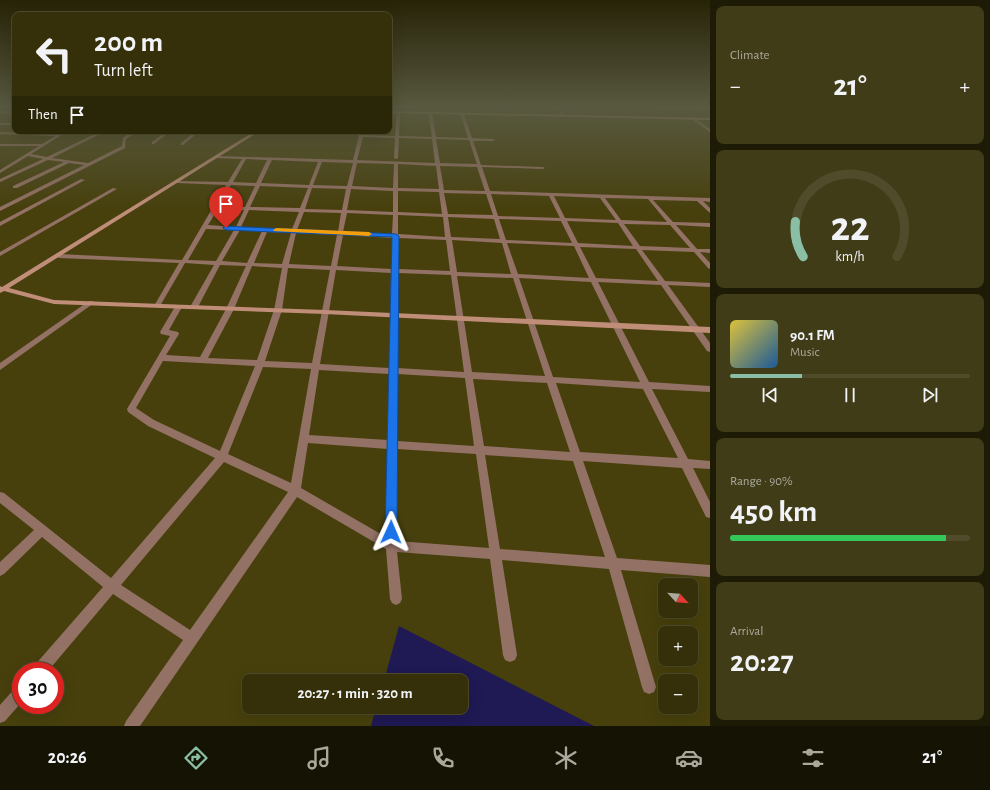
<!DOCTYPE html>
<meta charset="utf-8">
<style>
:root{--surface:#35300a;--page:#403c18;--text:#f1f3f6;--muted:#aaa99c;--line:#4f4b2b;--accent:#8abfa5}
body{margin:0;font-family:"Alegreya Sans",sans-serif;background:var(--page);color:var(--text);height:100vh;display:flex;flex-direction:column;font-size:15px;white-space:nowrap}
*{box-sizing:border-box;margin:0}
p{font-size:13px;color:var(--muted)}
.icon{flex:none;width:22px;height:22px;fill:none;stroke:currentColor;stroke-width:2;stroke-linecap:round;stroke-linejoin:round}
.map{position:relative;flex:1;overflow:hidden}
.panel{display:flex;flex-direction:column;gap:6px;padding:6px;background:#1d1a06;width:280px}
.panel>*{flex:none}
.guide{position:absolute;left:12px;top:12px;width:380px;height:122px;border-radius:8px;box-shadow:0 4px 16px #0002,0 0 0 1px var(--line);background:#35300a;color:var(--text);overflow:hidden}
.needle{width:26px;rotate:116deg}
.controls{position:absolute;left:658px;top:578px;display:grid;gap:8px}
.controls a{display:grid;place-items:center;width:40px;height:40px;border-radius:8px;background:var(--surface);box-shadow:0 4px 16px #0002,0 0 0 1px var(--line);font-size:20px}
.speed{position:absolute;left:12px;top:662px;display:flex;gap:8px;font-size:20px;font-weight:700;text-align:center}
.speed>*{display:grid;place-content:center;width:52px;height:52px;border-radius:50%;background:var(--surface);box-shadow:0 4px 16px #0002,0 0 0 1px var(--line);line-height:1}
.speed .limit{border:6px solid #d22;background:#fff;color:#111}
.pin{position:absolute;display:grid;place-items:center;width:34px;height:34px;color:#fff;margin:-41px -17px;border-radius:50% 50% 50% 0;rotate:-45deg;box-shadow:0 0 4px #0007}
.pin .icon{rotate:45deg}
.me{position:absolute;width:44px;margin:-22px;rotate:1deg;stroke-linejoin:round;filter:drop-shadow(0 0 3px #0008)}
.turn{display:flex;align-items:center;gap:14px;height:84px;padding:0 16px;font-size:18px}
.turn .icon{width:52px;height:52px;stroke-width:2.5}
.turn b{display:block;font-size:28px;line-height:34px}
.then{display:flex;align-items:center;height:38px;padding:0 16px;background:#0003;gap:8px;font-size:15px}
.big{font-size:30px;font-weight:600;line-height:1.1}
.panel .widget{flex:1;display:flex;flex-direction:column;justify-content:center;gap:6px;min-width:0;padding:0 14px;border-radius:8px;background:var(--page)}
.panel .dial{align-items:center;gap:0}
.dial svg{height:104px;overflow:visible;fill:none;stroke:var(--line);stroke-width:7;stroke-linecap:round;text-anchor:middle}
.dial text{fill:var(--text);stroke:none}
.song{display:flex;align-items:center;gap:12px}
.cover{width:48px;height:48px;border-radius:6px;background:linear-gradient(135deg,hsl(50 70% 55%),hsl(210 70% 35%))}
.played{height:4px;border-radius:2px;background:linear-gradient(90deg,var(--accent) 30%,var(--line) 30%)}
.keys{display:flex;justify-content:space-around;direction:ltr}
.heat{display:flex;justify-content:space-between;align-items:center;font-size:22px;direction:ltr}
.charge{height:6px;border-radius:3px;background:linear-gradient(90deg,#34c759 90%,var(--line) 0)}
.trip{position:absolute;left:242px;top:674px;width:226px;height:40px;border-radius:8px;background:var(--surface);box-shadow:0 4px 16px #0002,0 0 0 1px var(--line);font-weight:600;line-height:40px;text-align:center}
.tab-bar{display:flex;height:64px;justify-content:space-around;align-items:center;background:#151304;color:var(--muted)}
.tab-bar .icon{width:28px;height:28px}
.tab-bar .selected{color:var(--accent)}
.tab-bar b{font-size:18px;color:var(--text)}
main{display:flex;flex:1;min-height:0}
.map>svg:first-child{display:block}
</style>
<main>
<div class="map">
<svg width="710" height="726" viewBox="0 0 710 726">
<rect width="100%" height="100%" fill="#47400d"/>
<path fill="#1f1954" d="M399,626L594,726H371L376,707H461V681H384Z"/>
<g fill="none" stroke-linecap="round" stroke-linejoin="round">
<g fill="#937165" fill-rule="evenodd">
<path d="M557,107H560L565,117H563Z"/>
<path d="M649,107L710,108V110L650,108Z"/>
<path d="M0,111L15,112V114L0,113Z"/>
<path d="M397,111L400,112L399,136L432,137L428,113L430,112L432,113L436,137L468,138L460,113L463,112L472,138L493,139L495,140L493,141H473L481,165L543,167L545,168L543,169L482,167L490,191L710,198V202L703,201L710,208V213L697,201L653,200L673,222L710,223V227L676,225L697,249H710V253L700,252L710,263V269L708,268L694,252L642,250L665,281L710,283V287L668,285L710,343V352L707,351L661,285L598,282L649,382L710,386V392L652,389L688,459L710,461V469L693,468L710,502V518L706,517L682,468L583,461L617,558L710,565V577L621,570L656,687L654,692L649,694L644,692L642,687L609,569L502,560L517,655L515,660L510,662L505,660L503,655L490,559L397,552L402,599L400,603L396,605L392,603L390,599L386,549L297,497L140,726H124L126,721L183,640L113,594L48,671H32L34,666L103,587L42,537L4,574L0,576V562L34,530L0,503V492L4,493L111,578L215,458L148,426L128,412L127,409L170,336L161,334L160,332L176,305H178L182,307L169,330L178,332L179,334L166,355L200,357L226,309L246,266L220,265L198,307L194,309L190,307L214,265L185,263L160,306L157,308L154,306L179,263L59,258L56,256L59,254L182,260L226,185L177,183L175,182V181L228,182L242,159L215,158V157L217,156L353,160L360,131H364L363,135L395,136ZM363,137L395,138L394,158L396,159L398,158L399,138L432,139L435,163L357,160ZM436,139L469,140L477,164L440,163ZM246,159L267,160L256,183L233,182ZM272,160L318,162L309,185L261,183ZM322,162L353,163L347,186L313,185ZM357,163L394,164L393,188L352,186ZM398,164L436,166L439,189L398,188ZM440,166L477,167L485,191L444,190ZM231,185L255,186L245,207L219,206ZM260,186L308,188L300,208L250,207ZM312,188L346,189L342,210L305,209ZM351,189L393,191V212L347,210ZM398,191L439,192L442,214L398,212ZM444,193L486,194L493,215L448,214ZM491,194L549,196L560,218L498,216ZM554,196L600,198L616,220L565,218ZM605,198L648,199L667,222L621,220ZM218,209L244,210L236,227L208,225ZM249,210L299,212L292,229L241,227ZM304,212L341,213L338,232L297,230ZM347,213L393,215L392,234L343,232ZM398,215L443,217L445,237L398,234ZM448,217L494,219L500,239L451,237ZM499,219L561,221L572,243L506,240ZM567,221L618,223L633,246L578,243ZM624,224L670,225L690,248L640,246ZM206,229L234,230L216,261L188,260ZM240,230L262,231L247,263L222,261ZM267,232L291,233L282,264L254,263ZM296,233L337,235L331,266L289,264ZM343,235L392,238L391,269L337,266ZM398,238L446,240L450,271L398,269ZM452,240L502,243L511,274L457,272ZM507,243L574,246L589,278L518,274ZM580,247L636,249L658,281L596,278ZM252,266L282,268L274,310L257,360L208,358L234,309ZM288,268L330,270L312,363L265,361L282,310ZM336,270L391,273L389,368L320,364ZM398,273L451,275L464,372L397,368ZM457,276L513,278L545,376L472,372ZM519,278L591,282L640,382L553,377ZM163,361L255,366L220,451L154,420L136,408ZM263,367L311,369L291,483L228,454ZM319,370L389,374L388,440L309,435ZM397,374L465,378L474,446L397,441ZM473,379L547,383L570,452L484,446ZM556,383L643,389L678,458L580,452ZM308,443L388,449L386,537L301,488ZM397,449L476,454L489,548L397,541ZM485,455L573,461L605,557L500,549ZM224,462L288,492L190,630L121,585Z"/>
<path d="M694,118L710,129V132L693,120Z"/>
<rect x="0" y="123" width="15" height="2"/>
<path d="M63,131H68L31,154L47,157L101,131H106L52,158L88,163L122,146L123,138L133,131H138L126,139L125,148L0,211V207L84,165L69,163L17,188H13V186L64,162L48,160L0,182V179L43,159L28,156L0,173V170L39,146H0V144H42L55,136L0,134V132L59,134Z"/>
<path d="M167,131H171L154,144H152V142Z"/>
<path d="M196,131H200L183,145H181V143Z"/>
<path d="M81,179L85,180L0,226V222Z"/>
<path d="M113,188L117,189L0,256V252Z"/>
<path d="M89,301H93L94,303L0,370V363Z"/>
<path d="M21,685V703L5,721L0,723V705L16,687Z"/>
</g>
<g fill="#c08d79" fill-rule="evenodd">
<path d="M389,111L710,118V120L389,113Z"/>
<path d="M255,131H260L9,288L54,300L325,310L710,327V333L325,314L54,304L4,291L0,293V286L2,287Z"/>
</g>
</g>
<linearGradient id="sky" x2="0" y2="1"><stop stop-color="#272307"/><stop offset="0.51" stop-color="#585940"/><stop offset="1" stop-color="#585940" stop-opacity="0"/></linearGradient>
<rect width="710" height="209" fill="url(#sky)"/>
<path fill="#1a73e8" stroke="#114b97" d="M224,226L396,234L399,236L397,532L395,536L391,538L386,536L385,532L392,237L226,230L223,228Z"/>
<path fill="#f59e0b" d="M276,228L369,232L372,234L369,236L274,231L273,230Z"/>
</svg>
<div class="controls">
<a><svg class="needle" viewBox="-14 -14 28 28"><path d="M0-13l5 13h-10z" fill="#e53935"/><path d="M0 13l5-13h-10z" fill="#aaa99c"/></svg></a>
<a>+</a>
<a>−</a>
</div>
<div class="speed"><div class="limit">30</div></div>
<div class="pin" style="left:226px;top:228px;background:#d93025"><svg class="icon" aria-label="arrive" viewBox="0 0 24 24"><path d="M6 21V4h12l-3 4 3 4H6"/></svg></div>
<svg class="me" style="left:391px;top:532px" viewBox="-20 -20 40 40"><path d="M0-17L14 15 0 8-14 15z" fill="#1a73e8" stroke="#fff" stroke-width="4"/></svg>
<div class="trip">20:27 · 1 min · 320 m</div>
<div class="guide">
<div class="turn"><svg class="icon" aria-label="left" viewBox="0 0 24 24"><path d="M17 20v-9H6M10 6l-5 5 5 5"/></svg><div><b>200 m</b>Turn left</div></div>
<div class="then">Then<svg class="icon" aria-label="arrive" viewBox="0 0 24 24"><path d="M6 21V4h12l-3 4 3 4H6"/></svg></div>
</div>
</div>
<section class="panel">
<div class="widget"><p>Climate</p>
<div class="heat"><a>−</a><b class="big">21°</b><a>+</a></div>
</div>
<div class="widget dial"><svg viewBox="0 0 100 80">
<path d="M14 69A42 42 0 1 1 86 69"/>
<path d="M14 69A42 42 0 0 1 8 42" stroke="#8abfa5"/>
<text x="50" y="56" font-size="32" font-weight="700">22</text>
<text x="50" y="72" font-size="11">km/h</text>
</svg></div>
<div class="widget">
<div class="song"><i class="cover"></i><div><b>90.1 FM</b><p>Music</p></div></div>
<div class="played"></div>
<div class="keys"><svg class="icon" aria-label="previous" viewBox="0 0 24 24"><path d="M18 5L8 12l10 7zM5 5v14"/></svg><svg class="icon" aria-label="pause" viewBox="0 0 24 24"><path d="M8 5v14M16 5v14"/></svg><svg class="icon" aria-label="next" viewBox="0 0 24 24"><path d="M6 5l10 7-10 7zM19 5v14"/></svg></div>
</div>
<div class="widget"><p>Range · 90%</p><b class="big">450 km</b><div class="charge"></div></div>
<div class="widget"><p>Arrival</p><b class="big">20:27</b></div>
</section>
</main>
<nav class="tab-bar">
<b>20:26</b>
<svg class="icon selected" aria-label="directions" viewBox="0 0 24 24"><path d="M12 3l9 9-9 9-9-9zM9 14v-3h6M13 9l2 2-2 2"/></svg>
<svg class="icon" aria-label="music" viewBox="0 0 24 24"><path d="M9 18V5l10-2v13"/><circle cx="6" cy="18" r="3"/><circle cx="16" cy="16" r="3"/></svg>
<svg class="icon" aria-label="phone" viewBox="0 0 24 24"><path d="M5 4h4l2 5-3 2q2 4 5 5l2-3 5 2v4C11 20 4 13 5 4z"/></svg>
<svg class="icon" aria-label="climate" viewBox="0 0 24 24"><path d="M12 3v18M4 7l16 10M4 17L20 7"/></svg>
<svg class="icon" aria-label="car" viewBox="0 0 24 24"><path d="M5 17H2v-5l4-1 3-4h7l3 4 3 1v5h-3M9 17h6M6 11h13"/><circle cx="7" cy="17" r="2"/><circle cx="17" cy="17" r="2"/></svg>
<svg class="icon" aria-label="filters" viewBox="0 0 24 24"><path d="M4 7h16M4 17h16"/><circle cx="9" cy="7" r="2"/><circle cx="15" cy="17" r="2"/></svg>
<b>21°</b>
</nav>
